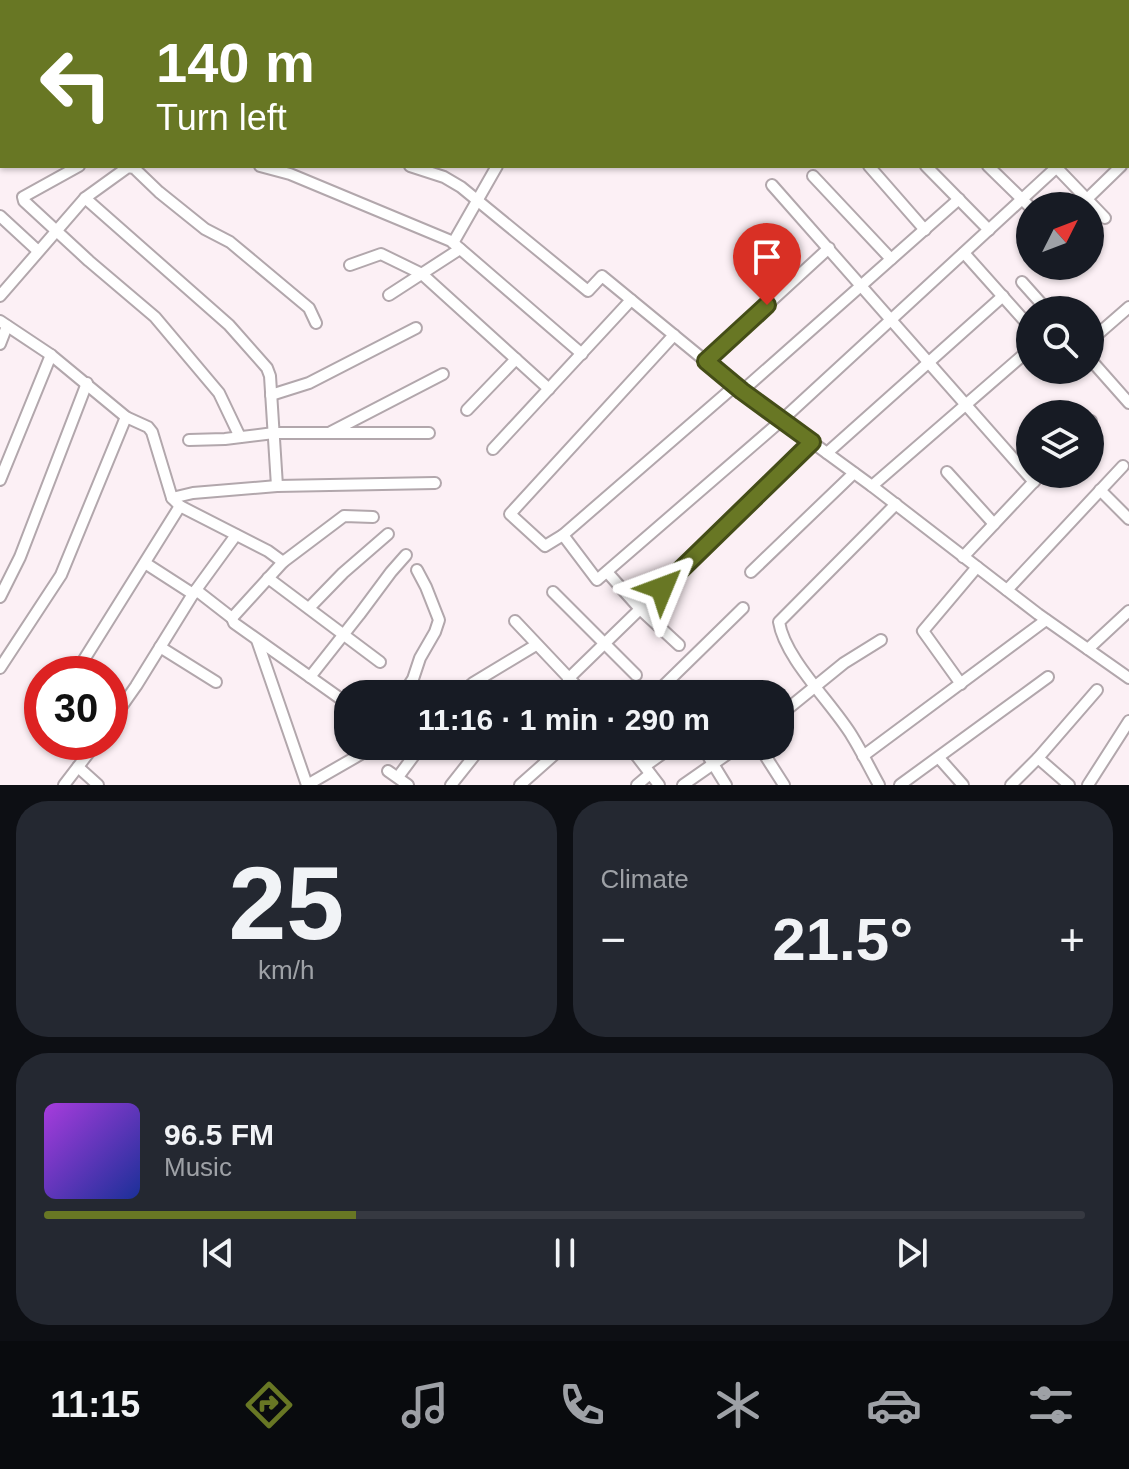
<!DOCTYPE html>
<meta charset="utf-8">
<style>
:root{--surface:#171b24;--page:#242831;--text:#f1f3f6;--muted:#9ea1a6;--line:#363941;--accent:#687724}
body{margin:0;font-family:Helvetica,sans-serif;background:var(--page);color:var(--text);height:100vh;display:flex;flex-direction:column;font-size:30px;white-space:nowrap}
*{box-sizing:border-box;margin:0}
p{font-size:26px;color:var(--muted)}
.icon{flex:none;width:44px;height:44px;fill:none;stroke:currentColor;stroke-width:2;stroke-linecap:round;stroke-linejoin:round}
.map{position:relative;height:785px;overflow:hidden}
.sheet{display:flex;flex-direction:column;gap:16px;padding:16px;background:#0d0f14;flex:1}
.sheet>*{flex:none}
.guide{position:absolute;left:0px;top:0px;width:1130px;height:168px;box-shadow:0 2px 6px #0004;background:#687724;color:#fff;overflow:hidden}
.needle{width:52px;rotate:48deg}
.controls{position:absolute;left:1016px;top:192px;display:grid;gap:16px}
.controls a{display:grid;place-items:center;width:88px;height:88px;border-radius:50%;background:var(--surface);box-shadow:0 2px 6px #0004;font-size:40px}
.speed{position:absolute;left:24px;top:656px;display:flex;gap:16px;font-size:40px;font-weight:700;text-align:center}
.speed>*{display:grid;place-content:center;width:104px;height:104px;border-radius:50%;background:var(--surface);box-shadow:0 2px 6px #0004;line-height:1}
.speed .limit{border:12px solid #d22;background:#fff;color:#111}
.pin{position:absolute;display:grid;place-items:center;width:68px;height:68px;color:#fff;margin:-82px -34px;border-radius:50% 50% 50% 0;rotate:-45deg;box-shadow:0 0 8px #0007}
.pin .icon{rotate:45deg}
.me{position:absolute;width:88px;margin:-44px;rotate:46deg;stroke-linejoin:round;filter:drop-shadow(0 0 6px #0008)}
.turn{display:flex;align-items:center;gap:28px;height:168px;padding:0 24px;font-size:36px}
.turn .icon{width:104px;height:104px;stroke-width:2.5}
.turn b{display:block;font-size:56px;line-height:68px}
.big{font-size:60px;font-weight:700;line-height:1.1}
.sheet .card{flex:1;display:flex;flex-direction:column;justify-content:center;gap:12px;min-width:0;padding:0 28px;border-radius:32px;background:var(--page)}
.sheet .dial{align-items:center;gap:0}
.dial b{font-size:104px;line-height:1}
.song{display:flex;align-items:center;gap:24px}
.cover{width:96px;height:96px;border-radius:12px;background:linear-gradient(135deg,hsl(280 70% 55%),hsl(230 70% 35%))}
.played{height:8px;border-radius:4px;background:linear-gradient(90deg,var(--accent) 30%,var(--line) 30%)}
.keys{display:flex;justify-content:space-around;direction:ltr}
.heat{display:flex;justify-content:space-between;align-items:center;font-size:44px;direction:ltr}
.sheet .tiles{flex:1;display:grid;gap:16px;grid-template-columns:1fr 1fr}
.card:last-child{grid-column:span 2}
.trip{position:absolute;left:334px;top:680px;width:460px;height:80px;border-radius:32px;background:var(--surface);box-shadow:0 2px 6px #0004;font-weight:700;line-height:80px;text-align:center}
.menu{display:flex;height:128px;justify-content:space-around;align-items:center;background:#090b0e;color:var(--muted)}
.menu .icon{width:56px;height:56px}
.menu .current{color:var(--accent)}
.menu b{font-size:36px;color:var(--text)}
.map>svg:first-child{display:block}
</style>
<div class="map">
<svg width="1129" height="785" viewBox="0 0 1129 785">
<rect width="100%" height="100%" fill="#fcf0f5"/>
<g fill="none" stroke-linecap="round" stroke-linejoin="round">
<defs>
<g id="minor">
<path d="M34,0L35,2"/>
<path d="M82,0L83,2"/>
<path d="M153,0L154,2"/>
<path d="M198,0V1"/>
<path d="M416,0L423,2"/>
<path d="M460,0L461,2"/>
<path d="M536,0V2"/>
<path d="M824,0L826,2"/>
<path d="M892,0L894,2"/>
<path d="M970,0L972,2"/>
<path d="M391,2L392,0"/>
<path d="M498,2L502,0"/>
<path d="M570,2L573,0"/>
<path d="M691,2L693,0"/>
<path d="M849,2L852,0"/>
<path d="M996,2L998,0"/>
<path d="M0,54L2,53"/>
<path d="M1128,60L1129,59"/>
<path d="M0,109L2,108"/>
<path d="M1128,127L1129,126"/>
<path d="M0,143H2"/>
<path d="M1128,156L1129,157"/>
<path d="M79,166L23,197L24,201L89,261L155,317L219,393L240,437"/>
<path d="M260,166L290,174L451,241L582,354"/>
<path d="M410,166L444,177L461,187L588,291L602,276L742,391L872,486L1038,614L1129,678"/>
<path d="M869,166L925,230"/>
<path d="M926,166L989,230"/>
<path d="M988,166L1030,207"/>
<path d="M1055,166L1105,218"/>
<path d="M813,176L891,259"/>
<path d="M772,185L1034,482"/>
<path d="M85,198L229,325L267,368L270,376L277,486"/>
<path d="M1087,199L1121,166"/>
<path d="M0,216L38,251"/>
<path d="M453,243L497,166"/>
<path d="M964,253L1030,327"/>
<path d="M350,265L381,254L422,274L549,389"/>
<path d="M1022,282L1047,310"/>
<path d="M389,295L460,249"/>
<path d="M0,296L85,198L128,167L134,168L159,192L205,229L230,242L309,308L316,323"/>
<path d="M0,321L51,355L126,417L148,427L152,432L172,498L180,506L268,551L283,562"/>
<path d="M1090,341L1129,307"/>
<path d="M0,344L7,326"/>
<path d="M1090,359L1129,403"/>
<path d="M706,361L829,248"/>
<path d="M736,385L563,535L597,580L782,420L1058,166"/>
<path d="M742,391L959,199"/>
<path d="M271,395L309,383L416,328"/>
<path d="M467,410L516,359"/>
<path d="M1090,422L1091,421"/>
<path d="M331,432L443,374"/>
<path d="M189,440L225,439L274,433H429"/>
<path d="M493,449L631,300"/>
<path d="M827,453L1003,296"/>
<path d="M947,472L994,524"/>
<path d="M0,480L51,355"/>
<path d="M872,486L1030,349"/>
<path d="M1100,490L1129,519"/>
<path d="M172,498L193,493L277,486L435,483"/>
<path d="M563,535L545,546L510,514L674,335"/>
<path d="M963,557L1041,474"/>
<path d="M145,563L193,594"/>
<path d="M607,572L640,609L679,645"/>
<path d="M751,572L854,473"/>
<path d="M268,578L380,662"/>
<path d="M196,590L232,618"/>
<path d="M1007,590L1123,466"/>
<path d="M553,592L636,675"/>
<path d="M0,597L20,557L87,383"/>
<path d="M309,608L343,573L388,534"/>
<path d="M515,621L584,694"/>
<path d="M257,640L307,785"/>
<path d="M160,647L216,682"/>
<path d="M1088,649L1129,611"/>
<path d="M0,668L61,575L126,417"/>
<path d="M75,674L180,506"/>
<path d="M310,677L359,615L391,572L406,555"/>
<path d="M568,679L812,442"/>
<path d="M961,684L923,631L977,567"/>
<path d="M403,694L413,679L420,658L435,632L439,620L426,587L417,570"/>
<path d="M460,694L473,683L536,645"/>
<path d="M556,694L574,684"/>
<path d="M655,694L743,608"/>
<path d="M348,704L234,623L232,618L283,562L344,516L373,517"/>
<path d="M780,715L844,663L881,640"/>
<path d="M110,723L136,686L193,594L236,535"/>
<path d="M629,746L659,785"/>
<path d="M702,746L726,785"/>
<path d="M759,746L784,785"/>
<path d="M863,756L1046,620"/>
<path d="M939,758L963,785"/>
<path d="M1038,758L1069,785"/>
<path d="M645,766L673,746"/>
<path d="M78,767L98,785"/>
<path d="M388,771L408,785"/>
<path d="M398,777L421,746"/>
<path d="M64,785L97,742"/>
<path d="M307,785L361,754L368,746"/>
<path d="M451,785L482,746"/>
<path d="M520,785L564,746"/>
<path d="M637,785L650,774"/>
<path d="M683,785L739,746"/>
<path d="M879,785C870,769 862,752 852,736C832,703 785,659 779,622L896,504"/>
<path d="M900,785L1048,677"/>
<path d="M1011,785L1038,758L1097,690"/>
<path d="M1088,785L1129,721"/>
</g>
</defs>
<use href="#minor" stroke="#b2a7ac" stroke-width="14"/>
<use href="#minor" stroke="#fff" stroke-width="10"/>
</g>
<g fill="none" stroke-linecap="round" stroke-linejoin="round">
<defs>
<path id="route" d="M662,588L812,442L742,391L706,361L767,305"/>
</defs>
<use href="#route" stroke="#444d17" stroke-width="20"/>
<use href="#route" stroke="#687724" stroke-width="14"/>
</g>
</svg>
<div class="controls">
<a><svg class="needle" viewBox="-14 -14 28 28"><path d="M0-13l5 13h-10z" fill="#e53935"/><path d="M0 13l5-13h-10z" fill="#9ea1a6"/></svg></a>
<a><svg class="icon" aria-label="search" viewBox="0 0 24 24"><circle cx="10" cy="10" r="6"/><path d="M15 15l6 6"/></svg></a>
<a><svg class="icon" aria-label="layers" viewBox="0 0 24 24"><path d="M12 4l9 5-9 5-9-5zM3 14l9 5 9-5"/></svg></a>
</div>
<div class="speed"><div class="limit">30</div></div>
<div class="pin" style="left:767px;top:305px;background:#d93025"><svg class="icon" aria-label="arrive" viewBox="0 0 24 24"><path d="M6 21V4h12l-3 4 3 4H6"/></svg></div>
<svg class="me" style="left:662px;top:588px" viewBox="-20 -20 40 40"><path d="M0-17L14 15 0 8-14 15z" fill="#687724" stroke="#fff" stroke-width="4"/></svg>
<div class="trip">11:16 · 1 min · 290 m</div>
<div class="guide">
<div class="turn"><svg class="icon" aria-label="left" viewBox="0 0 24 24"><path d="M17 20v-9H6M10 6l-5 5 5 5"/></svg><div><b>140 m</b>Turn left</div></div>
</div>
</div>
<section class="sheet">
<div class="tiles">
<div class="card dial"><b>25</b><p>km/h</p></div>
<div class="card"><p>Climate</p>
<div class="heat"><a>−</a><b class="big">21.5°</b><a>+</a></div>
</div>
<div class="card">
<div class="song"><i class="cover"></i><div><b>96.5 FM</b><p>Music</p></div></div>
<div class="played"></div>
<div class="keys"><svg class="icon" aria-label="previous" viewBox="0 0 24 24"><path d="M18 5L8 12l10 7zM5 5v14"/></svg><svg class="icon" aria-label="pause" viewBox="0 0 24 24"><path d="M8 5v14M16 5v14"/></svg><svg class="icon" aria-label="next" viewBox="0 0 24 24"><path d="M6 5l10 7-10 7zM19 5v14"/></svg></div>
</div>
</div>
</section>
<nav class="menu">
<b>11:15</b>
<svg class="icon current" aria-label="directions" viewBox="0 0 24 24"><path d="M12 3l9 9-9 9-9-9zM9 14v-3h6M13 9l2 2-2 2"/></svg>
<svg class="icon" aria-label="music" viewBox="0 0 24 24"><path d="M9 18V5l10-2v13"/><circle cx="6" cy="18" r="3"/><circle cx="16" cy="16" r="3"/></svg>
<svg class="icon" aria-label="phone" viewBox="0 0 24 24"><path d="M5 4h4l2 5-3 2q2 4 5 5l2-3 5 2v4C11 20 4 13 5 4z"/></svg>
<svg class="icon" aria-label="climate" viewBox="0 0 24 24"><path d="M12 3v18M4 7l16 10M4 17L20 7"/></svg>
<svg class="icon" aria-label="car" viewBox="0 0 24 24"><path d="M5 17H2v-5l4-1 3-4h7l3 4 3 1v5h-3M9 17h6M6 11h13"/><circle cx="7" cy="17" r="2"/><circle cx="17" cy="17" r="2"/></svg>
<svg class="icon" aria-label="filters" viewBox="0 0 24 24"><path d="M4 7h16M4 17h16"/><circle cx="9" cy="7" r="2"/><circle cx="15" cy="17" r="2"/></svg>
</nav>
